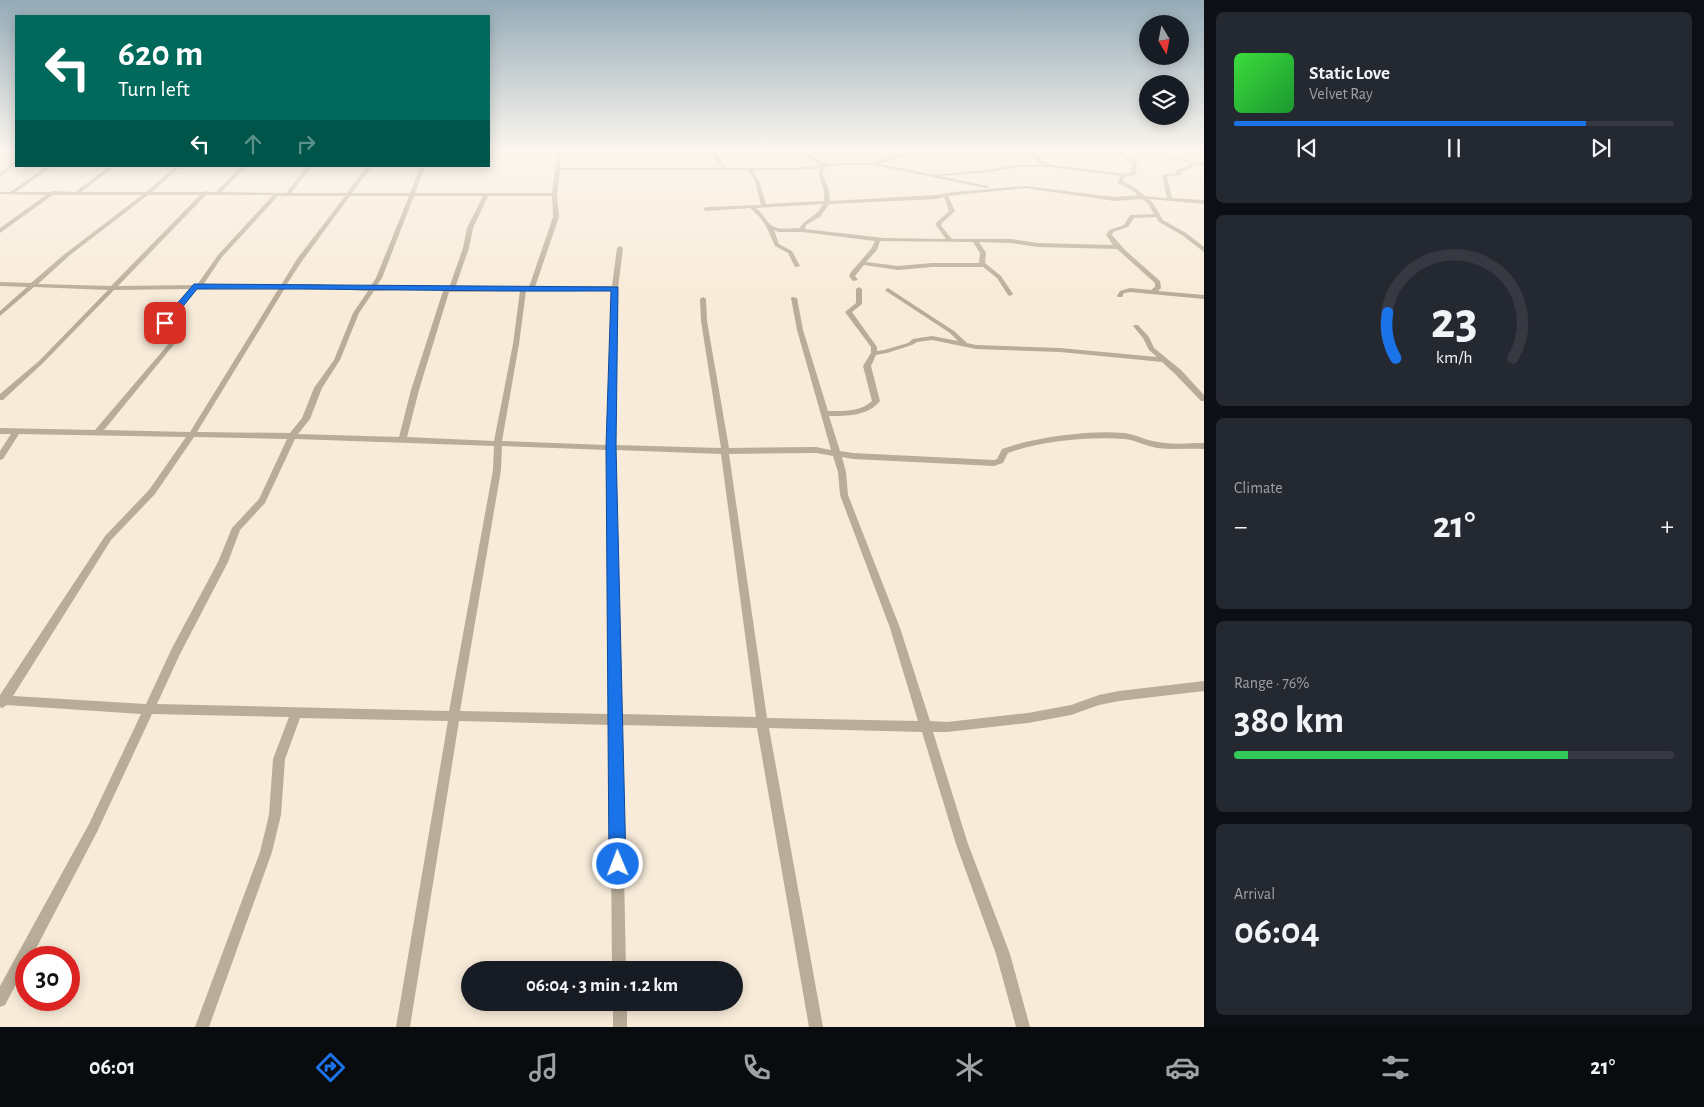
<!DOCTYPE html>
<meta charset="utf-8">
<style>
:root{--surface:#171b24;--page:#242831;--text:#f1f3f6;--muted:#9ea1a6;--line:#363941;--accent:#1a73e8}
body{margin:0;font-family:"Alegreya Sans",sans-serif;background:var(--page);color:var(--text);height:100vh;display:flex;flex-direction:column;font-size:19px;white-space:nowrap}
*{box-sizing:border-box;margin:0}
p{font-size:16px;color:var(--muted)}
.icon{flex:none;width:28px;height:28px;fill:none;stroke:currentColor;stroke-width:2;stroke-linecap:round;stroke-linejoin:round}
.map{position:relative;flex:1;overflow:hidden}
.sheet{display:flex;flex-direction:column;gap:12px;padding:12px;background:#0d0f14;width:500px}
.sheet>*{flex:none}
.hud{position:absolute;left:15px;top:15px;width:475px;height:152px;border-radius:0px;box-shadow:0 2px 12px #0003;background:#00695c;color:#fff;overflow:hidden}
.needle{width:32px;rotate:170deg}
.buttons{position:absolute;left:1139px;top:15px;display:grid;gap:10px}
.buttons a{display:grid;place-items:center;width:50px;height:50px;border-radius:50%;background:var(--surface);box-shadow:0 2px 12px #0003;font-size:25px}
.speed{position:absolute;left:15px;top:946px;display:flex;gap:10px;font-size:25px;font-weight:700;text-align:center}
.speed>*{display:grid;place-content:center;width:65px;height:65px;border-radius:50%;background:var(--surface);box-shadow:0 2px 12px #0003;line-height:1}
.speed .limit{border:8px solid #d22;background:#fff;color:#111}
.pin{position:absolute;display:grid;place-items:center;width:42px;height:42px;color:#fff;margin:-21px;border-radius:10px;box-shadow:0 2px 8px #0006}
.me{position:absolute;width:55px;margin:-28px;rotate:359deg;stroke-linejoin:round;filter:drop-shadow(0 0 4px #0008)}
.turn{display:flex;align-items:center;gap:18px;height:105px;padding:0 20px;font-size:22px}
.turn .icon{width:65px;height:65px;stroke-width:2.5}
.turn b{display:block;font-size:35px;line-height:42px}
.lanes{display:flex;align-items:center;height:48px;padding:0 20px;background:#0003;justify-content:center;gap:25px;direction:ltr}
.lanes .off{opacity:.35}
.big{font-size:38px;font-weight:700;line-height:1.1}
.sheet .card{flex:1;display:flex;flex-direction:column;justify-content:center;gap:8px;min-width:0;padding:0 18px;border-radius:8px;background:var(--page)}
.sheet .dial{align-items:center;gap:0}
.dial svg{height:130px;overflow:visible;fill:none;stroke:var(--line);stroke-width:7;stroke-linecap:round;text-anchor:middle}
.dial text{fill:var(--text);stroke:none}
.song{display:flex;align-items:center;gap:15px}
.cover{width:60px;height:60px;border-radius:8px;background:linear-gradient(135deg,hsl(120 70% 55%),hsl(130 70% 35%))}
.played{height:5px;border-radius:2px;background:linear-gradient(90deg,var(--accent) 80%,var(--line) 80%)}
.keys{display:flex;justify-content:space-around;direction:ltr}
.heat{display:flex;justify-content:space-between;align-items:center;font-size:28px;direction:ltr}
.charge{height:8px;border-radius:4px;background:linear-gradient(90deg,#34c759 76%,var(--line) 0)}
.trip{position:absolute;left:461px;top:961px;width:282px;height:50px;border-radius:25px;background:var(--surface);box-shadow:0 2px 12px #0003;font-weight:700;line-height:50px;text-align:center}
.dock{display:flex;height:80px;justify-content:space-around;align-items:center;background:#090b0e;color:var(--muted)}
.dock .icon{width:35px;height:35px}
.dock .active{color:var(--accent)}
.dock b{font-size:22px;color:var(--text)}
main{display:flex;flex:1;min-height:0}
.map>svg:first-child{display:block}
</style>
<main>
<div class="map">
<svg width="1204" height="1027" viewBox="0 0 1204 1027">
<rect width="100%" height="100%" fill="#f8ebd9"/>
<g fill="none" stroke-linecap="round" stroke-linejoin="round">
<g fill="#b9ac98" fill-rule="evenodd">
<path d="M558,150H562L560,168H722L709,150H713L726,168H798L821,165L795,150H800L827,164L840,163H873L884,159L846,150H854L887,158L916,150H923L879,164L934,175L988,170L1017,165H1043L1039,163L1035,158L1008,150H1015L1039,156L1043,161L1051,165L1126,174L1132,172L1131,169L1133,163L1112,150H1117L1138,163L1135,169L1137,174L1125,177L1122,181L1134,187L1145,196L1167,198L1162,175L1176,173V170L1186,167L1190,163L1135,150H1143L1204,164V166L1194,164L1190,169L1181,172V175L1167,176L1172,198L1204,200V204L1149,199L1153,203L1163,220L1186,233L1204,247V252L1182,235L1159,222L1156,217L1134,218L1128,227L1113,232L1112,235L1125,250L1160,281L1161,288L1158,291L1204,295V299L1130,292L1124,293L1122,297H1118L1117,296L1120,291L1130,288L1151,290L1155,287V283L1117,249L1038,247L1011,243L979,242L986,253L985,263L1001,276L1013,294L1010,296L1008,295L997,278L983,267H932L898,270L864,265L855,276L858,280L853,281L849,276L851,272L871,249L875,241L802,232H778L774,230L779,244L792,251L800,266L795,267L788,253L775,246C767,229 766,221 750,208L706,211L703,209L706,207L761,205L755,181L748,170H560L557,195L559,217L535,287L612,286L617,248L620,246L623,248L618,288L615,445L721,448L701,321L700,299L703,297L706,299L707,321L729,448L816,447L831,450L797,330L791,298L792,297L797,298L803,330L828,411C843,411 861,412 872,401L863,366L871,353V347L845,312L856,303V289L859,287L862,289V304L852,312L877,347V351L884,350L908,343L913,339L932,336L958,341L950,333L886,291L885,290L888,288L954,331L967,343L976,345L1060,348L1157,357L1149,350L1143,338L1133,326L1134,325H1138L1149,337L1154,348L1181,370L1204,395V401H1201L1175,374L1162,362L1060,352L976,349L932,340L917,342L912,345L887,353L876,355L871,366L880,401C868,416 847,416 829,416L840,451L853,453L994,460L997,459L1002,449C1036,437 1089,430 1124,433C1136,434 1146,441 1158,442C1173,445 1189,443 1204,443V449C1189,448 1173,450 1157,448C1146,446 1135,440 1124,439C1091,436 1039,441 1008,453L1003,463L994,466L853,459L842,457L846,472L848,495L900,628L930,721L947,722L1028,713L1071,705L1099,695L1119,691L1204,681V691L1119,701L1099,705L1071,715L1028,723L947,732H933L968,844L1010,954L1030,1027H1016L996,954L956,844L922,732L769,728L823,1027H809L757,728L621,725L626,970H612L610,725L459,721L410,1027H396L448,721L300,718L285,759L281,815L272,852L209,1027H195L260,852L269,815L273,759L289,717L152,714L97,832L31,958H26V966L5,1005L0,1007V986L89,824L141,714L7,705L2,708L0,707V695L105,536L149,490L186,437L19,434L3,459L0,460V451L11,434H0V428L95,430L177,334L179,333L182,335L181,336L104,430L190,432L279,288L196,289L158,336L156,337L153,335L189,289L114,290L43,363L3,400H0V394L39,361L108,290L34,287L0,316V311L27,287L0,286V282L31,283L66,253L142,195H53L0,233V228L46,195L0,194V192H10L47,166H52L16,192H50L53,191L75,192L110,166H115L81,192H146L176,166H181L152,192H203L206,191L208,192H216L242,166H247L221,192L286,193L307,166H312L291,193H347L367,166H372L352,193H410L421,166H425L415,193H552ZM840,165H874L986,188H988V186L940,176L988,172L1017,167H1050L1121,176L1117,183L1130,189L1138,195L1114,197L1025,186L954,192L937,195L830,201L829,190L822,173L826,167ZM821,168L818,173L824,190V201L766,204L759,181L752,170H798ZM1025,188L1114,201L1142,199L1149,205L1154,214L1130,215L1124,225L1109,230L1106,235L1113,245L1038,243L1011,239H952L942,227L941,224L955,211L948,196ZM148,195H200L111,286L38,284L70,255ZM206,195H273L218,255L197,285L118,286ZM278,196H345L297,259L281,285H203L222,257ZM350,196H409L376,278L370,287L314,284H287L302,261ZM414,196H483L467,228L463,248L449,288L426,285L376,287L382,278ZM488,196H552L553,217L529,287L455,288L469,248L473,228ZM944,197L949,211L935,224L946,239L884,238L805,229L806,225L820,217L829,204L937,199ZM823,204C817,217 803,220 800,228C791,228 777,231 770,224C765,219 763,214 756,208ZM880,241L973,242L980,253L979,263H932L898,266L866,262L877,250ZM285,288H314L368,291L353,313L334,360L314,388L302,418L290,433L197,432ZM426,289L443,291L411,390L399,437L298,434L310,419L322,388L340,360L359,313L374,291ZM612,290L607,445L502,441L519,344L526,291ZM520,291L513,344L494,441L407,437L419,390L449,292ZM194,437L287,439L259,499L232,528L218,562L172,648L146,704L13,696L111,540L155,494ZM295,439L494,446L493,470L449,711L157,704L180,654L228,562L240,530L265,503ZM502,446L607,450L610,714L460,711L501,470ZM615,450L721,454L756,717L621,714ZM816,453L833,456L838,472L840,495L890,628L918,721L767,718L729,454Z"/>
<path d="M14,161H16V164L0,177V174Z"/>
<rect x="613" y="1002" width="14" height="25"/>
</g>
</g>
<linearGradient id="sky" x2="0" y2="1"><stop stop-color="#95abb8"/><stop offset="0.51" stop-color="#fcf6ee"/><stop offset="1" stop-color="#fcf6ee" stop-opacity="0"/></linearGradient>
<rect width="1204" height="294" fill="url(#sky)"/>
<path fill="#1a73e8" stroke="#114b97" d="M194,284L618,287L616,446L626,864L624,870L618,872L612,870L609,864L606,446L611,291C473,292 335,288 197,289L168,325H162V321Z"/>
</svg>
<div class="buttons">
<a><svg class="needle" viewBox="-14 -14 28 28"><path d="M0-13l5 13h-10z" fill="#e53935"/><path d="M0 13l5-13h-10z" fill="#9ea1a6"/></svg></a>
<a><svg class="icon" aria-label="layers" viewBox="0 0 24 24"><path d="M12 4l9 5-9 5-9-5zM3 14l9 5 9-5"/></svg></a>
</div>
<div class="speed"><div class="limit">30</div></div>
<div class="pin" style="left:165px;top:323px;background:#d93025"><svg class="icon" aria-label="arrive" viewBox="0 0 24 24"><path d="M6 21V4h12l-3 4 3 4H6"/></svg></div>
<svg class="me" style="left:618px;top:864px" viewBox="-20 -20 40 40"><circle r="17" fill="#1a73e8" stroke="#fff" stroke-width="3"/><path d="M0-11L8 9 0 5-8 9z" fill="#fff"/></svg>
<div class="trip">06:04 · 3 min · 1.2 km</div>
<div class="hud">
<div class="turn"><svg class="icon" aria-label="left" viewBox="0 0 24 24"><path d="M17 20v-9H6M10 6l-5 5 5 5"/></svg><div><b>620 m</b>Turn left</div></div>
<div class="lanes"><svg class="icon" aria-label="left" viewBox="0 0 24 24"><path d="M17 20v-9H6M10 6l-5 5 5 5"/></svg><svg class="icon off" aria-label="ahead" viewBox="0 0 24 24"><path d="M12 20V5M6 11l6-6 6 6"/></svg><svg class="icon off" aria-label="right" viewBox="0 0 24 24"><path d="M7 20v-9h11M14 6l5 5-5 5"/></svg></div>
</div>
</div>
<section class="sheet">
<div class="card">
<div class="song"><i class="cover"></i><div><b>Static Love</b><p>Velvet Ray</p></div></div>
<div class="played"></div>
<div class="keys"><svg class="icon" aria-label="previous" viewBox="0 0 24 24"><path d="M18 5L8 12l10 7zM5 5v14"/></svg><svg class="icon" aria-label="pause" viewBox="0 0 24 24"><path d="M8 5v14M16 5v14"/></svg><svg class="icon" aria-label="next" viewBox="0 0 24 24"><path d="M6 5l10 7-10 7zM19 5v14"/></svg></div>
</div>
<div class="card dial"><svg viewBox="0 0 100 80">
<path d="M14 69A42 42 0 1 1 86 69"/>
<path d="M14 69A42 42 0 0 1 9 41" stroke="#1a73e8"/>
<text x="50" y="56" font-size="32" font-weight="700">23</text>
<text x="50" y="72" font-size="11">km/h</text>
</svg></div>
<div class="card"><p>Climate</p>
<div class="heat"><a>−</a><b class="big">21°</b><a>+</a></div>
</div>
<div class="card"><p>Range · 76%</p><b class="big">380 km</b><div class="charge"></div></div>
<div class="card"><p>Arrival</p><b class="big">06:04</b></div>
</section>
</main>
<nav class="dock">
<b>06:01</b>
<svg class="icon active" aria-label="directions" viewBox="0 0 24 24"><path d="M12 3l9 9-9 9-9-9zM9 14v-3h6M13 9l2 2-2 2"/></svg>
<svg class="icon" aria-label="music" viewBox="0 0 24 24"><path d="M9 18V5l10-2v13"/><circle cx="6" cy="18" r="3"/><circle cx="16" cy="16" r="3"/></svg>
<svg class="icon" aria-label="phone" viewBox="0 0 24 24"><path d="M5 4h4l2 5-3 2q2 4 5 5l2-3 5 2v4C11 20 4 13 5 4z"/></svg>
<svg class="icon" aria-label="climate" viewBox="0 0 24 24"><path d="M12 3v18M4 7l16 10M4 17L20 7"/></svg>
<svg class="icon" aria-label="car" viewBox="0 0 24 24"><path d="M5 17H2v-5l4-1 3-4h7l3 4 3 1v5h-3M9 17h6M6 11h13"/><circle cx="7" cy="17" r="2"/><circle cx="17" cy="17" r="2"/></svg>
<svg class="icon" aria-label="filters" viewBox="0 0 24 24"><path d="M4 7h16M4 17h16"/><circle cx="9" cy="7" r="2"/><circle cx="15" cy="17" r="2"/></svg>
<b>21°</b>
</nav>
